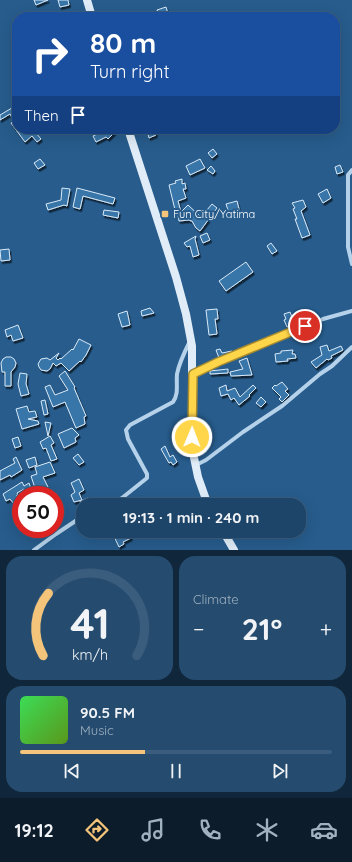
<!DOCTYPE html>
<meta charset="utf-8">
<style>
:root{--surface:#1d4569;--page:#254c6f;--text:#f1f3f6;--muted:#a0b1c0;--line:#3b5d7d;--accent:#f3c47a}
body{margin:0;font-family:Quicksand,sans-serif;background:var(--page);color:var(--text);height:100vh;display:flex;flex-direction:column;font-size:15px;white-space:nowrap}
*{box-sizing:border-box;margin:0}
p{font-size:13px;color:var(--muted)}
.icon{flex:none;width:22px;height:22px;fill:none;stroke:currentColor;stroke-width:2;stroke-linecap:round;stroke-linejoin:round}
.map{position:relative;height:550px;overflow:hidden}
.sheet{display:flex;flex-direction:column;gap:6px;padding:6px;background:#10263a;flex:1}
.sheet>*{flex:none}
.hud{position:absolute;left:12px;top:12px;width:328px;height:122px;border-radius:16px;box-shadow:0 4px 16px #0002,0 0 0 1px var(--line);background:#1a4fa0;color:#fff;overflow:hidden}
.speed{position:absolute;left:12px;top:486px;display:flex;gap:8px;font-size:20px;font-weight:700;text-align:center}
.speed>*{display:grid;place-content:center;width:52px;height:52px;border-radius:50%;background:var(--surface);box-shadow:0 4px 16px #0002,0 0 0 1px var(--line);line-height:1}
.speed .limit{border:6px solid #d22;background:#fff;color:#111}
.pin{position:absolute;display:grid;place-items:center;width:34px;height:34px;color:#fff;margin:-17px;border:2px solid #fff;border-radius:50%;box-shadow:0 1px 4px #0007}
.me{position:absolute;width:44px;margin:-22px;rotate:1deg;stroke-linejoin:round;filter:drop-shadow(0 0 3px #0008)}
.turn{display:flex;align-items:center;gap:14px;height:84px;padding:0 12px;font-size:18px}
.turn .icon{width:52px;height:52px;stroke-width:2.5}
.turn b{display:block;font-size:28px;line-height:34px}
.then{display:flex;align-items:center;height:38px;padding:0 12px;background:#0003;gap:8px;font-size:15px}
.big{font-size:30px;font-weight:800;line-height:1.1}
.sheet .card{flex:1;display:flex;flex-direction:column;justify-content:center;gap:6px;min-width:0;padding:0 14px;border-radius:16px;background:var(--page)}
.sheet .dial{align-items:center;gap:0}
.dial svg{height:104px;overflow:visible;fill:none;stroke:var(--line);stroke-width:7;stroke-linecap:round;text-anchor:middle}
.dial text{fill:var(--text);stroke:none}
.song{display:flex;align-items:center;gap:12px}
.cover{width:48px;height:48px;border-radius:6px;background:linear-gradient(135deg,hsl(130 70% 55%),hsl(90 70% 35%))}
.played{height:4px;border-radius:2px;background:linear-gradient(90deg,var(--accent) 40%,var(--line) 40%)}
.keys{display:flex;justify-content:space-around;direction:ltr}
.heat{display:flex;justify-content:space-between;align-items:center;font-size:22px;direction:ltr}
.sheet .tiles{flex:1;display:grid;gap:6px;grid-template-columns:1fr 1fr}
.card:last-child{grid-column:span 2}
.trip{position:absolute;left:76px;top:498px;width:230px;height:40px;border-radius:16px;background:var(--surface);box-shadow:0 4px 16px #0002,0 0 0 1px var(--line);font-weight:800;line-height:40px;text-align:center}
.tab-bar{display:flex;height:64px;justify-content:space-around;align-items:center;background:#0c1c2a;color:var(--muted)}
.tab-bar .icon{width:28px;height:28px}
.tab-bar .active{color:var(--accent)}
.tab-bar b{font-size:18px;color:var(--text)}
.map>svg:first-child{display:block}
</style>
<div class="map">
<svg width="352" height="550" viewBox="0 0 352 550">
<defs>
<filter id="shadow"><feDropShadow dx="1.5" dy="2.5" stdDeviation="0" flood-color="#0009"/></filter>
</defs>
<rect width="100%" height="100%" fill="#275c8c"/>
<g fill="#3774a8" stroke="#d9eaf8" filter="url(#shadow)">
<path d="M34,0H48L36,5Z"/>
<path d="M58,0H68L69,5L60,7Z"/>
<path d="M166,7L168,14L159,17L157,10Z"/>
<path d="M17,105V129H42L36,133L41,139L37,142L32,136L25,142L11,123L14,121L10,114L0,120V115Z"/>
<path d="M113,129L115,132L108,139L106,137L96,142L93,136L104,131L106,135Z"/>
<path d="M151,129H155L156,135L149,138L147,130Z"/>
<path d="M213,149L217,154L212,158L208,153Z"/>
<path d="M40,159L45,165L38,169L34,163Z"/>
<path d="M200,159L205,168L190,175L186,166Z"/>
<path d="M340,165L343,172L337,174L335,167Z"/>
<path d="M211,166L215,171L213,174L207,170Z"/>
<path d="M182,179V184L185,183L186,189H183L186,198L178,201L181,212L176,214L169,185L176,183L175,181Z"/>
<path d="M62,188L70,189L67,206L64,205L48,210L46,204L61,200Z"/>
<path d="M77,188L115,198L113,204L83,196L80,209L73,207Z"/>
<path d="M327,189L331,198L323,203L318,194Z"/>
<path d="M303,200L306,207L301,211L310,235L302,238L295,219H297L293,209L295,208L292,203Z"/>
<path d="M237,201L240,213L230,216L226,204Z"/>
<path d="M212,204L217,208L200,231L196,228L192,221H191L189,220L179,221L178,215L188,205L201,217Z"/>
<path d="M104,210L119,212L118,218L103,215Z"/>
<path d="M207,233L210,240L203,243L200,236Z"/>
<path d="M196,236L195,239L199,255L193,257L190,246L187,247L184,243Z"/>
<path d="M271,243L277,251L272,254L267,246Z"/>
<path d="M9,249L10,260L1,261L0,250Z"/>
<path d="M246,262L253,272L226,291L219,281Z"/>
<path d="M150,308L154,313L142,316L141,311Z"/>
<path d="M217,309L218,319H215L217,334L209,335L206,310Z"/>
<path d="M127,311L130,325L122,327L118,314Z"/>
<path d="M290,312L295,325L287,327L284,320L286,319L284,314Z"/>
<path d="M18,325L23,338L13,341L11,335L7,337L5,330Z"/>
<path d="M79,339L91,345L86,355L81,362L80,361L69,371L61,363L56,366L53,363L50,369L47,371L41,370L39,367L38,364L41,359L47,358L50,360L59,353L56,358L58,360L60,358L61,359L72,349L73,350Z"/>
<path d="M327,345L329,351L341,346L343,350L331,356L332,358L328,360L327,359L316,368L311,362L322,355L320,347Z"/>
<path d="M220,349L222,353L232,351V352L219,358L216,350Z"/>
<path d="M293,350L292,354H295L296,358L287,359L288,361L276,362L275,354L281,353V351Z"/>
<path d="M6,357H11L14,359L16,363L15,367L11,372V386H5V372H2L1,363L3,359Z"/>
<path d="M247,358L252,375L231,376L230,372L243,369L239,361Z"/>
<path d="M228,369V373L210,374V371Z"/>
<path d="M65,371L75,387L74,388L86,416L84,417L85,424L76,428L65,402L53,407L45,387L50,385L55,395L68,390L59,376Z"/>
<path d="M20,373L27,374L26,384L29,394L21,396L18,384Z"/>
<path d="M282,382L288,389L285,391L289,395L282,402L279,399L281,397L272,388L275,385L276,386Z"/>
<path d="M226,385L227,391L235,388L240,397L253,385L256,388L249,395L250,396L239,405L234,398L231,400L228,394L221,396L219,388Z"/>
<path d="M261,397L266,402L261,407L256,403Z"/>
<path d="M45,400L48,414L44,415L41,401Z"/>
<path d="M27,406L29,412L35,411L37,417L28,419L38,421L39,424L22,429L16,409Z"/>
<path d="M45,422L51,423L48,436Z"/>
<path d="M72,428L79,435L75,438L76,442L64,448L58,434Z"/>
<path d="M50,436L54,443L51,445L57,459L51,461L46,448L43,449L40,442Z"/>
<path d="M18,437L21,446L15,448L12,439Z"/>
<path d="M165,446L170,457L173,455L177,462L173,465L171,462L169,463L161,449Z"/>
<path d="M78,454L84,462L79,465L73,458Z"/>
<path d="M16,457L22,470L11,477L10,475L0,480V471L15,463L13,459Z"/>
<path d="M35,457L37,465L29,468L26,460Z"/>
<path d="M50,462L55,473L43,477L48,487L34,495H27L24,489L17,493L18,495L16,496L19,500L14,504L10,499L6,501L3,494L22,482L24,486L29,483L31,489L35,488L31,476L37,474L35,467Z"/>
<path d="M79,479L84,490L79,493L82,500L74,502L71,495L75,492L71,483Z"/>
<path d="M88,498L91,505H82L80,501Z"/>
<path d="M135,499L137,505H121V504Z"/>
<path d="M21,510V520L18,522L14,515Z"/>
<path d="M114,531H128L131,538L123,542L124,544L119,547L112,532Z"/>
</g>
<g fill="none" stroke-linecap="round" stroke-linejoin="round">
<g stroke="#b5d2ea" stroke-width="4">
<path d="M352,170L348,175V247L352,264"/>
<path d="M193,374L218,362L323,319L352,311"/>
<path d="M196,465L206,460L243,432L282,406L320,374L332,366L352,347"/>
<path d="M107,505L122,498L147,478V474L128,439L126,430L130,425L173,402C179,394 176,384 177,374C179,363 185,351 190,341"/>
<path d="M34,550L56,534L83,516"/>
</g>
<g stroke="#e0edf8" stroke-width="8">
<path d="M87,0L92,17"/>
<path d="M128,129L176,277L186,314L192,346V448L198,477L208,505"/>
<path d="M223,531L234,550"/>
</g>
</g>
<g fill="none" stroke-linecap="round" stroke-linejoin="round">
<defs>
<path id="route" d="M192,437L193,374L218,362L305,326"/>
</defs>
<use href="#route" stroke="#a68a30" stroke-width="10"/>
<use href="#route" stroke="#ffd54a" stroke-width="7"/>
</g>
<rect fill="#f3c47a" stroke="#275c8c" stroke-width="1.5" x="161" y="210" width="8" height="8" rx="2"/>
<g text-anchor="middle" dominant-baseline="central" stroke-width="4" stroke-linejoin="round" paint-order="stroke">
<g font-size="11" fill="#fff" stroke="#275c8c" text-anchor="start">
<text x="173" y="214">Fun City/Yatima</text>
</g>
</g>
</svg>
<div class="speed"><div class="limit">50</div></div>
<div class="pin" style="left:305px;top:326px;background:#d93025"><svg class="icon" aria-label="arrive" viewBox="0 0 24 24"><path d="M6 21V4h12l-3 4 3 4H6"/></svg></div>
<svg class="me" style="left:192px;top:437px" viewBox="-20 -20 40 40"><circle r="17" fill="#ffd54a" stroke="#fff" stroke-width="3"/><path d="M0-11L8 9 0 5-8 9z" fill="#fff"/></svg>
<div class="trip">19:13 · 1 min · 240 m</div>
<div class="hud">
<div class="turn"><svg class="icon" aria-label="right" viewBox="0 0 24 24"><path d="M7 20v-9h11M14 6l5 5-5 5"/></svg><div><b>80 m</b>Turn right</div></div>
<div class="then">Then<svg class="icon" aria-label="arrive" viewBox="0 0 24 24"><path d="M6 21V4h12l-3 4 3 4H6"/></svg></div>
</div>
</div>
<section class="sheet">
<div class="tiles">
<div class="card dial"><svg viewBox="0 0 100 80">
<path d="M14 69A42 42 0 1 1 86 69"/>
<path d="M14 69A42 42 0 0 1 18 21" stroke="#f3c47a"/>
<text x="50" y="56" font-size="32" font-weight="700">41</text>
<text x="50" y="72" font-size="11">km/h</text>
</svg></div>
<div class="card"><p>Climate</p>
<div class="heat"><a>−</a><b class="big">21°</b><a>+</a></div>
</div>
<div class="card">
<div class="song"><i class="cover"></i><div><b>90.5 FM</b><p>Music</p></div></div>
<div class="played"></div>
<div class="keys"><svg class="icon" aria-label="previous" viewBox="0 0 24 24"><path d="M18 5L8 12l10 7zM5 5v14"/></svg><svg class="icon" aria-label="pause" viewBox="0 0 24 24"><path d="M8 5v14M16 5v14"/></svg><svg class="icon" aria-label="next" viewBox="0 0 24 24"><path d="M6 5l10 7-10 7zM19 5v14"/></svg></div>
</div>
</div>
</section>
<nav class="tab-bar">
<b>19:12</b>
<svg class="icon active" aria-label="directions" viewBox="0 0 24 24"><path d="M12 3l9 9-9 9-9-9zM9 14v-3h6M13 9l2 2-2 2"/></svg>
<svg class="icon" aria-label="music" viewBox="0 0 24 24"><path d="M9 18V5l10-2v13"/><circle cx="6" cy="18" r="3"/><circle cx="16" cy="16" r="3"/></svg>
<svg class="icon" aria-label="phone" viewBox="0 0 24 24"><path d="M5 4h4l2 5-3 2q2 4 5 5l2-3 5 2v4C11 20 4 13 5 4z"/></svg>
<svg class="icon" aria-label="climate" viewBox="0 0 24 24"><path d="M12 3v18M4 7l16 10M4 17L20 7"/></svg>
<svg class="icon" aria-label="car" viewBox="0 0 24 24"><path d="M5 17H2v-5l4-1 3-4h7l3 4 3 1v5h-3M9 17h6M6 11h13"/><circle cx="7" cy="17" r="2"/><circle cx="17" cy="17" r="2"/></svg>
</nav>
